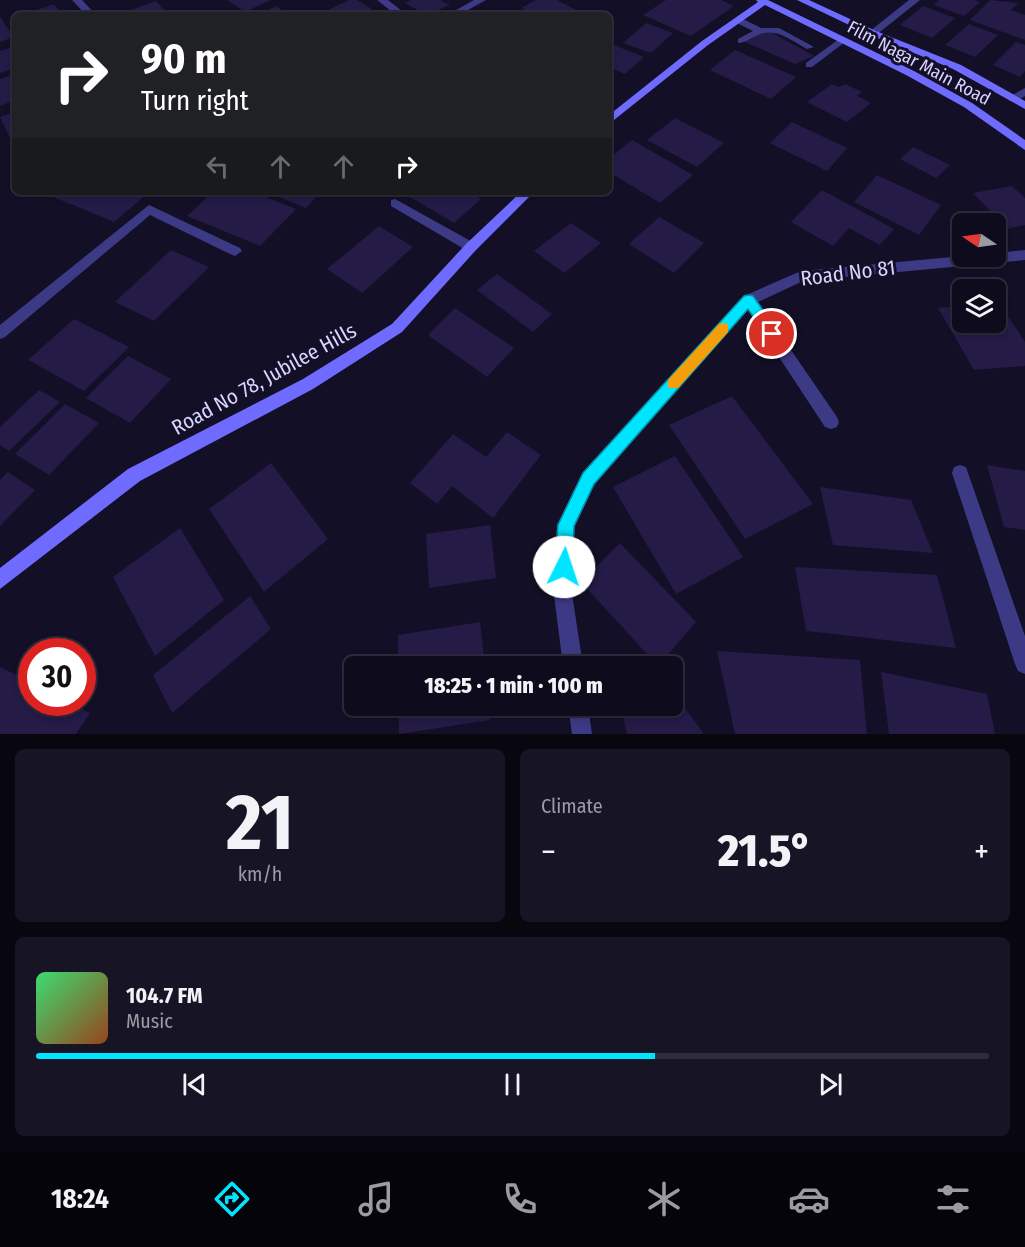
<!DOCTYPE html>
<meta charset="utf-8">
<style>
:root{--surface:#0e0b1c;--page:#171425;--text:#f1f3f6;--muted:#9b9ba3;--line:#2e2b3b;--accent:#00e5ff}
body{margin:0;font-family:"Fira Sans Condensed",sans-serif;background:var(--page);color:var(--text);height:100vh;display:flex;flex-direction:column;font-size:22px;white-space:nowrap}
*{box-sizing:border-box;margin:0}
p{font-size:20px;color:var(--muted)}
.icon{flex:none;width:33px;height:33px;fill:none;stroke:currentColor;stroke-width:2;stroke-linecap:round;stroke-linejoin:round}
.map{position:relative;height:734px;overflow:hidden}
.drawer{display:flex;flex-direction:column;gap:15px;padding:15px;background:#08060f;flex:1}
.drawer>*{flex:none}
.top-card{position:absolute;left:12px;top:12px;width:600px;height:183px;border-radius:9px;box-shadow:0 3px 9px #0003,0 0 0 2px var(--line);background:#202124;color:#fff;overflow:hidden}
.needle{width:39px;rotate:283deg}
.buttons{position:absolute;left:952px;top:213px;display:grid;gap:12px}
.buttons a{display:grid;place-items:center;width:54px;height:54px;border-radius:9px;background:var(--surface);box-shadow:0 3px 9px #0003,0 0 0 2px var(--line);font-size:30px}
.speed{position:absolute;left:18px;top:638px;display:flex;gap:12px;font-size:30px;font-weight:700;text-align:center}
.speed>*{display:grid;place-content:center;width:78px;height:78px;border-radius:50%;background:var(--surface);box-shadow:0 3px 9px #0003,0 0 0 2px var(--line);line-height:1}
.speed .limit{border:9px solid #d22;background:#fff;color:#111}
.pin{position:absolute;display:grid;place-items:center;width:51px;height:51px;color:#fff;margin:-26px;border:3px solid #fff;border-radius:50%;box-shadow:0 2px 6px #0007}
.me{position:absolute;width:66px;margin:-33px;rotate:4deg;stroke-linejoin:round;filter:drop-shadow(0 0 4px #0008)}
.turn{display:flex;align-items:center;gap:21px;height:126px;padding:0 30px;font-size:27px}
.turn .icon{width:78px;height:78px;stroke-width:2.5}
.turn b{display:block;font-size:42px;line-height:51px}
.lanes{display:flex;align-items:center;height:57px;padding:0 30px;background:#0003;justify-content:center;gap:30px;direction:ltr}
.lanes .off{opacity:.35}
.big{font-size:45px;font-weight:800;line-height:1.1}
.drawer .card{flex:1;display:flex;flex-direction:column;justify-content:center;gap:9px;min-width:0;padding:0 21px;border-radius:9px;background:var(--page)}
.drawer .dial{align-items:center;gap:0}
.dial b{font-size:78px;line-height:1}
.song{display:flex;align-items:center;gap:18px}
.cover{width:72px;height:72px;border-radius:9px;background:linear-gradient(135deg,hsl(140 70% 55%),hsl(20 70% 35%))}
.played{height:6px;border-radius:3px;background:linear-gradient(90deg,var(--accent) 65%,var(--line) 65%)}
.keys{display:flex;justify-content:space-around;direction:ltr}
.heat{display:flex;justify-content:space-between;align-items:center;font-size:33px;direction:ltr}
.drawer .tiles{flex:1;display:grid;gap:15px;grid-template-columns:1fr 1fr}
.card:last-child{grid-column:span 2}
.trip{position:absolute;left:344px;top:656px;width:339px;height:60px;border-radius:9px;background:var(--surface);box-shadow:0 3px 9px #0003,0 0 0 2px var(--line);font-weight:800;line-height:60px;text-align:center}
.menu{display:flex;height:96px;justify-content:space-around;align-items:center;background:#06040b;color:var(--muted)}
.menu .icon{width:42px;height:42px}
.menu .active{color:var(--accent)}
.menu b{font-size:27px;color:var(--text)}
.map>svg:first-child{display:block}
</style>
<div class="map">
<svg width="1025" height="734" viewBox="0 0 1025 734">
<rect width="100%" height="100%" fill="#130f26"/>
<g fill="#241b47">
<path d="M227,0H271L245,12Z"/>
<path d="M349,0H357L372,9L359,15H333L326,11Z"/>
<path d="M411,0H440L450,5L426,15L405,3Z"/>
<path d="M536,0H557L586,15H534L521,8Z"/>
<path d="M666,0H721L734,6L691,36L643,15Z"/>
<path d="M939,0H974L980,2L964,16L934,5Z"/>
<path d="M990,0L1018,3L1011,10L1025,15V40L970,20Z"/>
<path d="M156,1L169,15H116Z"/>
<path d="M54,4L63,15H22Z"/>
<path d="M276,6L290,15H257Z"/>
<path d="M923,6L955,18L932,38L900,25Z"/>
<path d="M0,17L14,37L0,42Z"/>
<path d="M646,23L673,33L651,53L623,43Z"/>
<path d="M969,24L998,35L975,57L945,45Z"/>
<path d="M767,30L814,56L795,64L745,42Z"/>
<path d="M1016,42L1025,45V71L1020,77L993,65Z"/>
<path d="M609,43L644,57L625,74L609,67Z"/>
<path d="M15,46V68L0,73V51Z"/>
<path d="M735,50L796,77L771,99L710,70Z"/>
<path d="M15,74V100L0,106V79Z"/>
<path d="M832,84L839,87L845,84L862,92L857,96L871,103L847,122L807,102Z"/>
<path d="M15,112V136L10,138L0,117Z"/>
<path d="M675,118L724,143L697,167L647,140Z"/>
<path d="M792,122L847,148L827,171L770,143Z"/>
<path d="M632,140L693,175L660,203L609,172V158Z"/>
<path d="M913,147L950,165L936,178L900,159Z"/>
<path d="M877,175L941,205L919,235L854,202Z"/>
<path d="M1012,186L1025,198V225L1007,229L973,193Z"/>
<path d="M822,190L894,229L880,245L849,228L833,246L791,222Z"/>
<path d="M48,192H149L114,222L46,194Z"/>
<path d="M213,192H253L296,209L260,246L187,216Z"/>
<path d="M267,192H321L306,208Z"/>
<path d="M416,192H468L481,199L454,223L410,197Z"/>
<path d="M659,217L704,243L674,273L629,244Z"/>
<path d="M571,223L601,243L564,273L534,251Z"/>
<path d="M379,226L413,247L362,293L327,269Z"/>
<path d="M171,250L209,267L154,321L115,302Z"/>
<path d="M497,274L552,314L533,332L477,290Z"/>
<path d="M996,304H1000L1025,342V366L974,370L938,308L963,306V322H996Z"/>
<path d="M455,308L514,348L487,377L428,335Z"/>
<path d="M74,319L129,347L84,391L28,360Z"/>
<path d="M128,356L171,379L130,423L86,398Z"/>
<path d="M39,390L60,402L9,451L0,445V427Z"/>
<path d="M732,396L813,504L745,539L669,425Z"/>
<path d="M65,404L99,423L49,475L15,454Z"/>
<path d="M507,432L541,455L493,518L452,486L437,504L410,483L453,434L486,457Z"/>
<path d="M675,456L743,557L676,594L613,487Z"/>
<path d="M271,463L328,539L264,592L209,509Z"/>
<path d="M987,465L1025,471V530L1004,527Z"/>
<path d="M8,472L35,490L0,526V480Z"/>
<path d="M820,487L911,500L933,553L833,545Z"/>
<path d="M490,525L496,578L429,588L426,534Z"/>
<path d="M180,528L224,600L155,656L113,577Z"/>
<path d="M620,543L696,622L658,666L581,582Z"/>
<path d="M795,567L937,575L956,648L806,631Z"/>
<path d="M250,596L271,629L172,713L153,675Z"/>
<path d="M480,622L485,666H398V635Z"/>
<path d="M717,651L860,660L867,734H735Z"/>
<path d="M0,667L32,683V702H68L90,713L76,734H0Z"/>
<path d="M881,672L987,694L995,734H889Z"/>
<path d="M672,690L704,734H627L620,705H672Z"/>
<path d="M399,705H488L490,720L399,734Z"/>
</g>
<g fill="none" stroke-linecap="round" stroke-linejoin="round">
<g fill="#3d3a85" fill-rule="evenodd">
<path d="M735,18H741L761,28H779L814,47L807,49C790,40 775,26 756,36C749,39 745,43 738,43V39L753,31L735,22Z"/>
<path d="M842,37L846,40L845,42L812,67H806V63Z"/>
</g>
<g fill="#3d3a85" fill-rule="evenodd">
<path d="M72,0H82L96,15H86Z"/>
<path d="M377,0H388L407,15H396Z"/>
<path d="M474,0H486L459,15H447Z"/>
<path d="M909,0H920L876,35H870V31Z"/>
<path d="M1025,88V96L1017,101H1009V97Z"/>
<path d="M395,199L476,244L478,247L476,250H466L391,206V200Z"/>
<path d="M149,205L240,248L242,251L235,256L230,254L150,215L5,337L0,339V325Z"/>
<path d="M1025,250V260L803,281L758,302L837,417L839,422L837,427L831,429L825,427L748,310L595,484L575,526L571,587L583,666H563L553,587L557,525L560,519L583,472L744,296L801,271L963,256H996V253Z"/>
<path d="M960,465L966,467L968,473L1025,636V674L1018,671L1015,664L952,473L954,467Z"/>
<path d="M568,705H588L592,734H572Z"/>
</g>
<g fill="#6f6bff" fill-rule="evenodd">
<path d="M756,0H768L914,71L972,103L1025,140V150L964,107L906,75L765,5L708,45L609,124V115L702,41L758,2Z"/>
<path d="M797,0H809L876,31L961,65L1025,101V109L953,69L870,35Z"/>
<path d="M521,192H534L476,250L402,332L313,389L140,481L0,589V568L128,469L303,379L392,324L466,244Z"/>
</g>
</g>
<path fill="#00e5ff" stroke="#0095a6" stroke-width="1.5" d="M749,295L753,296L777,330V338H768L748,309L594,484L574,526L572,567L570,573L564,575L558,573L555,567L558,525L583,473L744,296Z"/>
<path fill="#f59e0b" d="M723,323L728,324V332L678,388H668V380L719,324Z"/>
<g text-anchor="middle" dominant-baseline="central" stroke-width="6" stroke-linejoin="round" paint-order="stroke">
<g font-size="18" fill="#d9d4ff" stroke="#130f26">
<text transform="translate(919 63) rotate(28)">Film Nagar Main Road</text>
</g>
<g font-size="21" fill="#d9d4ff" stroke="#130f26">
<text transform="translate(848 273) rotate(-7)">Road No 81</text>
<text transform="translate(264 379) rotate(-29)">Road No 78, Jubilee Hills</text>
</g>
</g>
</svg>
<div class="buttons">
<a><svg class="needle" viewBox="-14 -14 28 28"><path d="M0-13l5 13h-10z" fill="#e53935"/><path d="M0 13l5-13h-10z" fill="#9b9ba3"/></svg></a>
<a><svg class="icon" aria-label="layers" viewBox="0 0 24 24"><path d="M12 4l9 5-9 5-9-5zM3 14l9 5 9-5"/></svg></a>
</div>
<div class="speed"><div class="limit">30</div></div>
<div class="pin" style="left:772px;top:334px;background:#d93025"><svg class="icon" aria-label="arrive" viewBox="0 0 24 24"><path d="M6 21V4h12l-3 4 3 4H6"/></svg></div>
<svg class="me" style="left:564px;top:567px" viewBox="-20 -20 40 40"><circle r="19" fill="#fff"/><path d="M0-13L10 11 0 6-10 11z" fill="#00e5ff"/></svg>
<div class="trip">18:25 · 1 min · 100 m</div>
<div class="top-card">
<div class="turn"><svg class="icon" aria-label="right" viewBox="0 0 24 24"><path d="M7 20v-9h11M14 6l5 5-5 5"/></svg><div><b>90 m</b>Turn right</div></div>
<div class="lanes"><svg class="icon off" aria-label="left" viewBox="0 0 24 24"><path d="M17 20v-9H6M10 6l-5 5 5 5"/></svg><svg class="icon off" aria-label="ahead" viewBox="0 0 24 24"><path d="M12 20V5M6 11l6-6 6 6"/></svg><svg class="icon off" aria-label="ahead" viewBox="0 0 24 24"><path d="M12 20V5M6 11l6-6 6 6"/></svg><svg class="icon" aria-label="right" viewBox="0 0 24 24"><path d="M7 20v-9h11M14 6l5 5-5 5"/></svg></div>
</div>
</div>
<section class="drawer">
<div class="tiles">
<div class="card dial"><b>21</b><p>km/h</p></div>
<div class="card"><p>Climate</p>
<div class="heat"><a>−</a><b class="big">21.5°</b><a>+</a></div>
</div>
<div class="card">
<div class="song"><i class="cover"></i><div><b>104.7 FM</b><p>Music</p></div></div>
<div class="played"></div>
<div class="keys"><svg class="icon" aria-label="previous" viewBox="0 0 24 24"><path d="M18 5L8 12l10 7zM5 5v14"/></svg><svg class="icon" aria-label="pause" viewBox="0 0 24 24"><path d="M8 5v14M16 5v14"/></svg><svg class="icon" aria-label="next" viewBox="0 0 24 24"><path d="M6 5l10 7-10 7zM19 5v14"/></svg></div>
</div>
</div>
</section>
<nav class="menu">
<b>18:24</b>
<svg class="icon active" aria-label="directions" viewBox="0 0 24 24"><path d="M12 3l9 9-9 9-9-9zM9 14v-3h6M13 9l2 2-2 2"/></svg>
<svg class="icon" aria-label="music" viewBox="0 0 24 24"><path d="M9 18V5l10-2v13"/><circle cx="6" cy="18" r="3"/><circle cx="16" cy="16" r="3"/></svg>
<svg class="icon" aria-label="phone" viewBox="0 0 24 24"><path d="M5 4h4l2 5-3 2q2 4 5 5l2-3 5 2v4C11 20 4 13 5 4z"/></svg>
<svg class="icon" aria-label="climate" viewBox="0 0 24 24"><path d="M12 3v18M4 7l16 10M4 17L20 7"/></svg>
<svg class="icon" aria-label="car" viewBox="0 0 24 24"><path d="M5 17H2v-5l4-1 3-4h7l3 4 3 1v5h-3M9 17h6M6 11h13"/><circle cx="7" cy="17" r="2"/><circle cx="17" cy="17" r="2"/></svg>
<svg class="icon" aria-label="filters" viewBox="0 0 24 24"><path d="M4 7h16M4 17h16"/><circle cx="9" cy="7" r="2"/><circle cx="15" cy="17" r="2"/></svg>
</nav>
